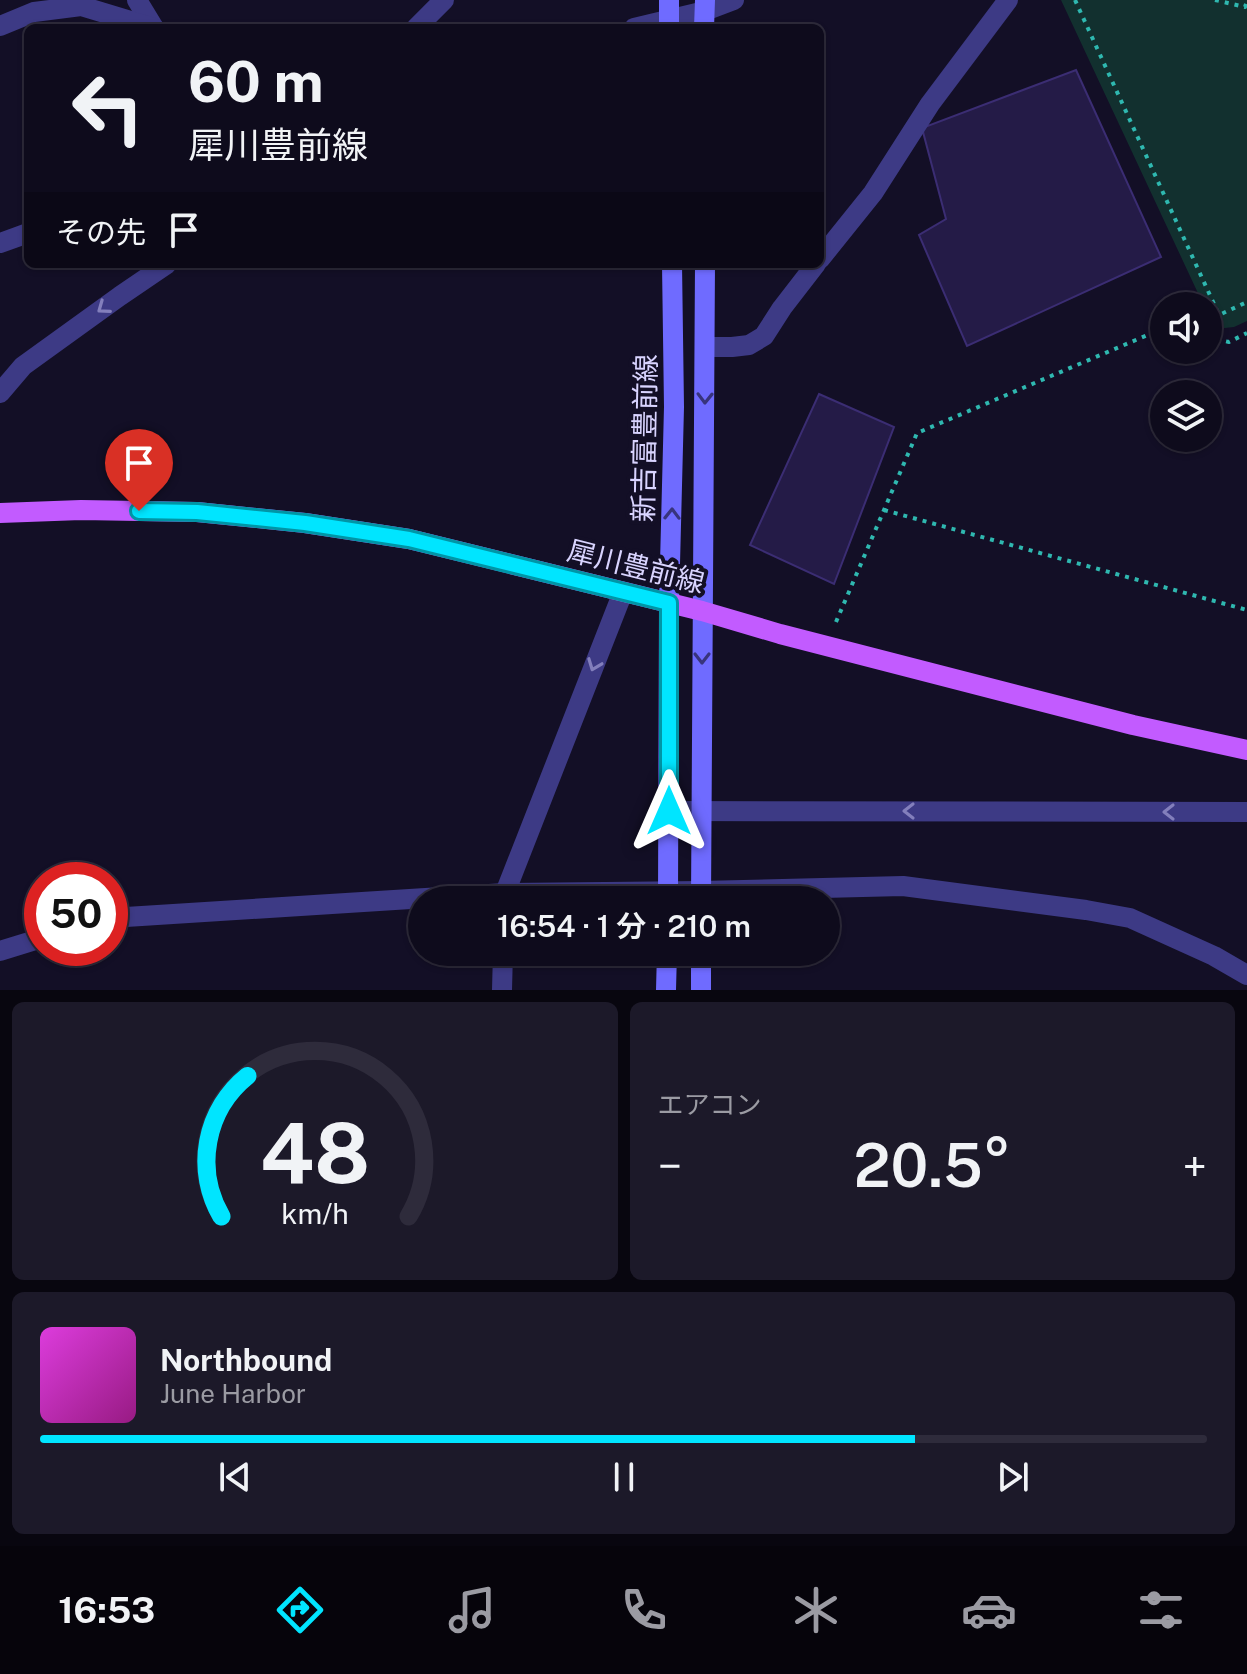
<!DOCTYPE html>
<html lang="ja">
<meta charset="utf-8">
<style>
:root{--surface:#0e0b1c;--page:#1c1929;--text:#f1f3f6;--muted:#9b9ba3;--line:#2e2b3b;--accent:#00e5ff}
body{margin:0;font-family:"Public Sans","Noto Sans JP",sans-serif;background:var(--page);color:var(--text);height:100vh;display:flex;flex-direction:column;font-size:30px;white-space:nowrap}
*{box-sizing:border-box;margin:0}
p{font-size:26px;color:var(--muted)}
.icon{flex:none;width:44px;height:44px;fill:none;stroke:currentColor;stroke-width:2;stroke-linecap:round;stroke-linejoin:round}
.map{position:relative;height:990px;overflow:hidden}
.drawer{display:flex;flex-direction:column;gap:12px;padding:12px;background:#08060f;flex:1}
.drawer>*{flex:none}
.banner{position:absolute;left:24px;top:24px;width:800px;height:244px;border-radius:12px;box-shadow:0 2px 6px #0004,0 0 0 2px var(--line);background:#0e0b1c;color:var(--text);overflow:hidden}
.controls{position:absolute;left:1150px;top:292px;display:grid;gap:16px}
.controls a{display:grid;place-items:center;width:72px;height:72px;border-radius:50%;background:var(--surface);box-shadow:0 2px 6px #0004,0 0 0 2px var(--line);font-size:40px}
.speed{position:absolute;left:24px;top:862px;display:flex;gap:16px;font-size:40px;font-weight:700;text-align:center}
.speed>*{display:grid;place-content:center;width:104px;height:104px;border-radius:50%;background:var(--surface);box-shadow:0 2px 6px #0004,0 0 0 2px var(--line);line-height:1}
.speed .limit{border:12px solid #d22;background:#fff;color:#111}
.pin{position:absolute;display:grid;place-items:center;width:68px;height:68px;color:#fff;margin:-82px -34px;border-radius:50% 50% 50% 0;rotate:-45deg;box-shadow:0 0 8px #0007}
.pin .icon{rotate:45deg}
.me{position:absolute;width:88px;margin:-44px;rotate:0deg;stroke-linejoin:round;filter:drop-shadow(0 0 6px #0008)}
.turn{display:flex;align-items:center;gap:28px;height:168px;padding:0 32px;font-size:36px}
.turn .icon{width:104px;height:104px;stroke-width:2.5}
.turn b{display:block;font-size:56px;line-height:68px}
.then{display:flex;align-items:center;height:76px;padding:0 32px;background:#0003;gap:16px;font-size:30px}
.big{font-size:60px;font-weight:600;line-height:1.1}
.drawer .widget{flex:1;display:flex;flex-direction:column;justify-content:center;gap:12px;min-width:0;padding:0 28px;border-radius:12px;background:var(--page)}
.drawer .dial{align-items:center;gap:0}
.dial svg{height:208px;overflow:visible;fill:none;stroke:var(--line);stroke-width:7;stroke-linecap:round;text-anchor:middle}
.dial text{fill:var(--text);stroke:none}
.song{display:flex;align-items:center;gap:24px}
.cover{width:96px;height:96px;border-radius:12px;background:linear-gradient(135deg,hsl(300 70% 55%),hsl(310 70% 35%))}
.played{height:8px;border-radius:4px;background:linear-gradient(90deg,var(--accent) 75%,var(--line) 75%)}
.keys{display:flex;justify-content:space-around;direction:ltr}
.heat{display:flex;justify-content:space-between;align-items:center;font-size:44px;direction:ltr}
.drawer .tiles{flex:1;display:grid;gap:12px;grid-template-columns:1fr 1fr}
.widget:last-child{grid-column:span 2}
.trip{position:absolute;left:408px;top:886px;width:432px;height:80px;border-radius:40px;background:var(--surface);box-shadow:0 2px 6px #0004,0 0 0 2px var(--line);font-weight:600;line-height:80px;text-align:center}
.menu{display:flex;height:128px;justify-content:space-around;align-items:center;background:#06040b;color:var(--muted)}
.menu .icon{width:56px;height:56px}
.menu .active{color:var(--accent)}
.menu b{font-size:36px;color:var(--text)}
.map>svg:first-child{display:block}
</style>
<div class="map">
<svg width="1247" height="990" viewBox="0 0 1247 990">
<rect width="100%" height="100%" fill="#130f26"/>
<path fill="#12302f" d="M1061,0H1247V321L1234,327L1215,329L1208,314V306H1204Z"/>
<g fill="#241b47" stroke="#3b2d73" stroke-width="2">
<path d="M1076,70L1161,257L967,346L919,235L946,219L922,128Z"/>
<path d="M819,394L894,427L834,584L750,545Z"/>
</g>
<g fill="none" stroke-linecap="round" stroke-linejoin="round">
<g stroke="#2fb8b0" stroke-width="4" stroke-dasharray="4 6" stroke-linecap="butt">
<path d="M1075,0L1219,315L1247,302"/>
<path d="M1215,0L1245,7L1247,1"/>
<path d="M1208,335L1210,338L1229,342L1247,333"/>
<path d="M884,510L1247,610"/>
<path d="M836,622L917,433L1164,328"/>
</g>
<g stroke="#3d3a85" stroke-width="20">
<path d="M137,0L154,28"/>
<path d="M0,26L34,12L81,6L154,28"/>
<path d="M416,28L444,0"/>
<path d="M634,28L705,11L734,0"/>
<path d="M0,243L28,233"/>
<path d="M820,259L873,193L930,104L1008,0"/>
<path d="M706,347H732L749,345L764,336L782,308L816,264"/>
<path d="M0,393L23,366L120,296L167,264"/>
<path d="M669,811L1247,812"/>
<path d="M505,900V893L623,592"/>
<path d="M110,918L505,893L701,891L903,886L1086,910L1130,918L1214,956L1247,975"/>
<path d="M0,951L42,938"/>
<path d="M502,990L503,952"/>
</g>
<g stroke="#6f6bff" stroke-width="20">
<path d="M669,0V28"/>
<path d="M704,28L705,0"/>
<path d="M668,900L669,603L674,407L672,264"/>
<path d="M701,900L705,264"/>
<path d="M666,990L667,952"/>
<path d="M701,990V952"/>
</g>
<path stroke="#c25bff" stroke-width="20" d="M0,513L81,510L197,512L305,523L409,539L702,611L780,634L1133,725L1247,750"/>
</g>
<defs><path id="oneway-chevron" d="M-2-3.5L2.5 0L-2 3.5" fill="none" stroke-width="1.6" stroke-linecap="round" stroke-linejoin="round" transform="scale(2)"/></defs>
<g stroke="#837fbc">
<use href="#oneway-chevron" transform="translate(103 308) rotate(144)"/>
<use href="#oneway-chevron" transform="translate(594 665) rotate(111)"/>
<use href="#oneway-chevron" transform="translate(909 811) rotate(-180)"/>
<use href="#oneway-chevron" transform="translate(1169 812) rotate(-180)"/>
</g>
<g stroke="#38347d">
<use href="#oneway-chevron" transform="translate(705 398) rotate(91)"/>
<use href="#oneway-chevron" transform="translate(672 514) rotate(-89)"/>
<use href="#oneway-chevron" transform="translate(702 658) rotate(90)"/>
</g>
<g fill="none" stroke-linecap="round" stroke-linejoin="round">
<defs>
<path id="route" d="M139,511L197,512L305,523L409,539L669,603V811"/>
</defs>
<use href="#route" stroke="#0095a6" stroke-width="20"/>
<use href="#route" stroke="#00e5ff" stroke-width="14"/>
</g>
<g text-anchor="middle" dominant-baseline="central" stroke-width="8" stroke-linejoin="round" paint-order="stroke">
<g font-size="28" fill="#d9d4ff" stroke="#130f26">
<text transform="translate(644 438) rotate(-89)">新吉富豊前線</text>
<text transform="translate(636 566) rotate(14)">犀川豊前線</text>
</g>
</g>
</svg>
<div class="controls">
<a><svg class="icon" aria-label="sound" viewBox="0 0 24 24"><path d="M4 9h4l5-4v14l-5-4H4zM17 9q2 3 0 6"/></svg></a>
<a><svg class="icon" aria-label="layers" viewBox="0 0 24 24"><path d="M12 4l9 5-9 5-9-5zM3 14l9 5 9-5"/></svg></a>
</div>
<div class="speed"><div class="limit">50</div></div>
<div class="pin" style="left:139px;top:511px;background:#d93025"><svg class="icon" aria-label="arrive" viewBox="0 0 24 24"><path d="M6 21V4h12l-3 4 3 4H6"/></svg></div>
<svg class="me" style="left:669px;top:811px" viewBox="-20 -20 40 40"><path d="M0-17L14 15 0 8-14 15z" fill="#00e5ff" stroke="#fff" stroke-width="4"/></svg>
<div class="trip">16:54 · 1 分 · 210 m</div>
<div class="banner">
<div class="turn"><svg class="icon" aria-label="left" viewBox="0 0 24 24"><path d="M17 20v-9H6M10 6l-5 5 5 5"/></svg><div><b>60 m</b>犀川豊前線</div></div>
<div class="then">その先<svg class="icon" aria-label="arrive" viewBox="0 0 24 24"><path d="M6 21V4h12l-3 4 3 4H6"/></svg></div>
</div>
</div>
<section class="drawer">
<div class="tiles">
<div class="widget dial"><svg viewBox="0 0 100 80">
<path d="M14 69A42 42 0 1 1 86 69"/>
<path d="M14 69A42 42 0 0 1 24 15" stroke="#00e5ff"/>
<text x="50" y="56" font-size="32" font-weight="700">48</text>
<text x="50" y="72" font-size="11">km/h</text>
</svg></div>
<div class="widget"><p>エアコン</p>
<div class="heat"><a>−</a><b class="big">20.5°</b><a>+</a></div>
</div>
<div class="widget">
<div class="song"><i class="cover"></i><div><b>Northbound</b><p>June Harbor</p></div></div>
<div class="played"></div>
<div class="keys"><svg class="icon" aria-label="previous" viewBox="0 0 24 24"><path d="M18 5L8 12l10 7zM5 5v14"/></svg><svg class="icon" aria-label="pause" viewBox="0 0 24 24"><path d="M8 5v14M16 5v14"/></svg><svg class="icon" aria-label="next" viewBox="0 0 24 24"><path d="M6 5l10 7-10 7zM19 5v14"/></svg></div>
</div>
</div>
</section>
<nav class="menu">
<b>16:53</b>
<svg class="icon active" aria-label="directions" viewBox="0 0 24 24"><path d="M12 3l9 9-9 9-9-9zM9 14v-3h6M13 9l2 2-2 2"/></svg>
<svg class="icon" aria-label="music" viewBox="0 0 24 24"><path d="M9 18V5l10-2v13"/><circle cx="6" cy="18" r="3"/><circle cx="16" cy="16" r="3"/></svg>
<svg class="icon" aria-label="phone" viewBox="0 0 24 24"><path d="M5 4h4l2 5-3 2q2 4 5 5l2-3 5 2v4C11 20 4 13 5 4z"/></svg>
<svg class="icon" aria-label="climate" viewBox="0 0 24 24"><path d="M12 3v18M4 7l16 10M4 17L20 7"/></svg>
<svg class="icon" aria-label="car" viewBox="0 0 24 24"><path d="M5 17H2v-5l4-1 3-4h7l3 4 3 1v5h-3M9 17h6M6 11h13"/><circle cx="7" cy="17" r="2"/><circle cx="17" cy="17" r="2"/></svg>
<svg class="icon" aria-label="filters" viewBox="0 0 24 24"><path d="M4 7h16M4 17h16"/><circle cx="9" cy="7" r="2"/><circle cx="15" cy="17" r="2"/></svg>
</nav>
